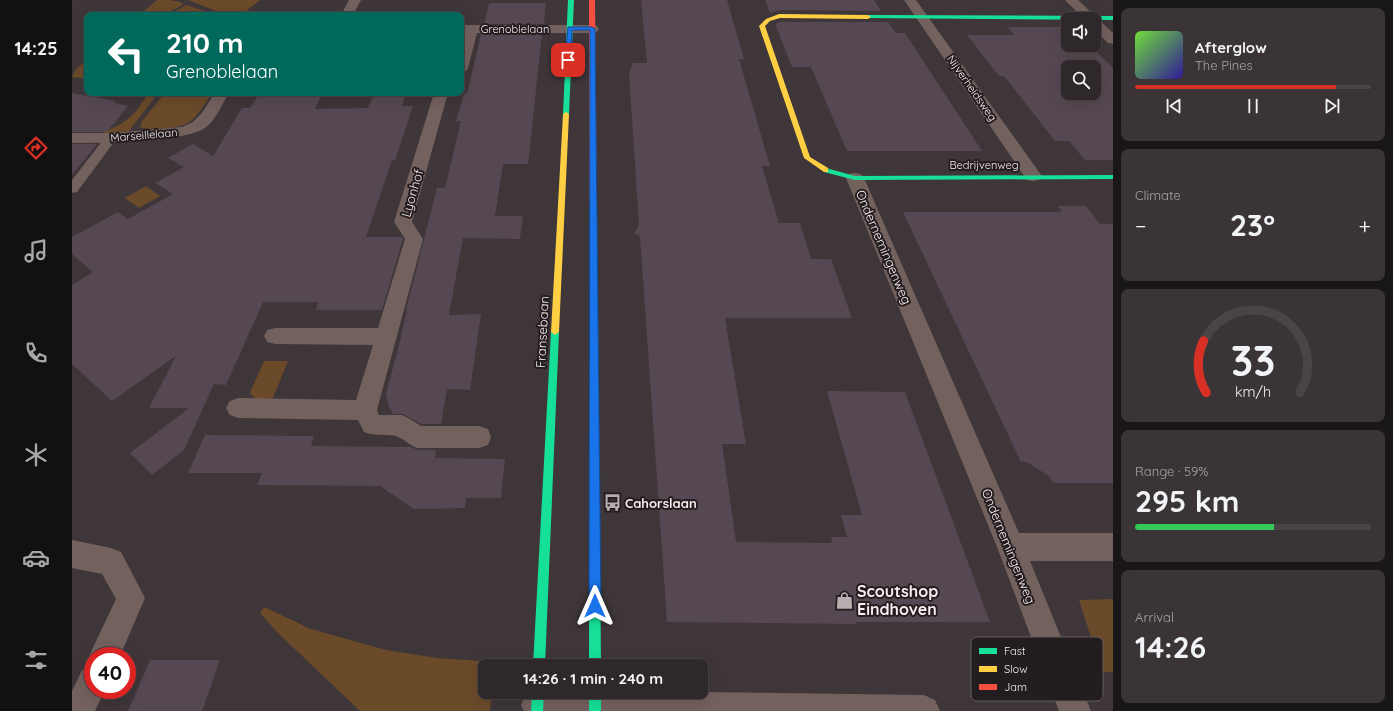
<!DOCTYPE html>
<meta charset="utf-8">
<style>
:root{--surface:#2e282a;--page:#3a3436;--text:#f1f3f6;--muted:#a7a6a8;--line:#494447;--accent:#d93025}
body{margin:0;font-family:Quicksand,sans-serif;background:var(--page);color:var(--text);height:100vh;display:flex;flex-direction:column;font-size:15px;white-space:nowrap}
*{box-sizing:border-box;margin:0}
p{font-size:13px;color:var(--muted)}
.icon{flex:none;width:22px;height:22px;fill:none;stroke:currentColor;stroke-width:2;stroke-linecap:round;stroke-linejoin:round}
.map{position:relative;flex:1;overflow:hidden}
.sheet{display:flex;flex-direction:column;gap:8px;padding:8px;background:#191617;width:280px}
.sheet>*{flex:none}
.hud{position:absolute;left:12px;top:12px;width:380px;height:84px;border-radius:8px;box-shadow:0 4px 16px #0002,0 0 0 1px var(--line);background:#00695c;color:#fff;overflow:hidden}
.fabs{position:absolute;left:989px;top:12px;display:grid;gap:8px}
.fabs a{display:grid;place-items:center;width:40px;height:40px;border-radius:8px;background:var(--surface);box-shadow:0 4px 16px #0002,0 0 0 1px var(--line);font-size:20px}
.speed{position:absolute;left:12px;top:647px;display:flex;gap:8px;font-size:20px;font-weight:700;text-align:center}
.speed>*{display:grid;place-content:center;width:52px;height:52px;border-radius:50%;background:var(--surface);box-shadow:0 4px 16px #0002,0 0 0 1px var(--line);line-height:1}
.speed .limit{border:6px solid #d22;background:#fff;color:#111}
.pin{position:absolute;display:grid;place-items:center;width:34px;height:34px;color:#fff;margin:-17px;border-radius:8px;box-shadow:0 2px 6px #0006}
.me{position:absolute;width:44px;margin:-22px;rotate:0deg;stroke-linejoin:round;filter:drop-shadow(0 0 3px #0008)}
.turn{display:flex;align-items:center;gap:14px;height:84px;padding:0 16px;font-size:18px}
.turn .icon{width:52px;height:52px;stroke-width:2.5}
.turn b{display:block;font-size:28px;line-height:34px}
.big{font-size:30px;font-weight:800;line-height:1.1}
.sheet .tile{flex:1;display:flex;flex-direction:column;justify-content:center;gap:6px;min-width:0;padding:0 14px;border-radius:8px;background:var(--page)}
.sheet .dial{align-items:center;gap:0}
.dial svg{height:104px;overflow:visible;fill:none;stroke:var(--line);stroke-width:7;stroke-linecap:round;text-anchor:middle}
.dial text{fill:var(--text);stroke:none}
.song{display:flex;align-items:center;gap:12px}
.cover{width:48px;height:48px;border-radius:6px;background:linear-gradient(135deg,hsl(100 70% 55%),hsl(250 70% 35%))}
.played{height:4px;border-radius:2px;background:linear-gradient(90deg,var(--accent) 85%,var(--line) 85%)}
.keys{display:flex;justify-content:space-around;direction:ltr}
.heat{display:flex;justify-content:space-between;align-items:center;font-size:22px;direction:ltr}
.charge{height:6px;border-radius:3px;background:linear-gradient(90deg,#34c759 59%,var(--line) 0)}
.trip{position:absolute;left:406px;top:659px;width:230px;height:40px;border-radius:8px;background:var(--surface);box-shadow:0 4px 16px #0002,0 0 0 1px var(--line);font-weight:800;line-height:40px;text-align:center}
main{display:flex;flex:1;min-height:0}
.menu{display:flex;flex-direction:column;width:72px;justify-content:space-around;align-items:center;background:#121011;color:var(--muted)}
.menu .icon{width:28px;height:28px}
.menu .current{color:var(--accent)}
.menu b{font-size:18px;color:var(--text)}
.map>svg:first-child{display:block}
</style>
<main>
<nav class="menu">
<b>14:25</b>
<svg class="icon current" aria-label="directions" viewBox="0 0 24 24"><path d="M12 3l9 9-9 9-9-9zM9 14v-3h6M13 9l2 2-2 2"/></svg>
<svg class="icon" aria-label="music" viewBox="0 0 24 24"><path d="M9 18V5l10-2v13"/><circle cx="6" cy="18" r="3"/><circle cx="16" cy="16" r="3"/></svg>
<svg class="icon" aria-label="phone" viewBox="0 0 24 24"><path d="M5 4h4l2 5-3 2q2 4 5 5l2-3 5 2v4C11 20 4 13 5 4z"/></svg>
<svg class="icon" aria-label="climate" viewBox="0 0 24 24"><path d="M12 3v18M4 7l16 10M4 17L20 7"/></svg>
<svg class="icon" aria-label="car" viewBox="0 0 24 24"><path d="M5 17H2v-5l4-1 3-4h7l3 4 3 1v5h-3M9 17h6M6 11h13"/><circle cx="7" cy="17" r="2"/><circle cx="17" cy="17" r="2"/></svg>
<svg class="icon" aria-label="filters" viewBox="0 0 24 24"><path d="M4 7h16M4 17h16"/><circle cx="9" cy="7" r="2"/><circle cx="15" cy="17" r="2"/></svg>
</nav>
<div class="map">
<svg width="1041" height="711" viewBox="0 0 1041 711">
<rect width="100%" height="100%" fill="#3e3638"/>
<g fill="#6a4a29">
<path d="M85,0H99L111,3L109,6L90,15H67Z"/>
<path d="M116,0H188L169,15H154Z"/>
<path d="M115,5L144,15H95Z"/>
<path d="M15,60V79L0,77L4,69Z"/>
<path d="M76,93H86L57,131L28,134C53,123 62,118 76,93Z"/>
<path d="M93,93H140C134,102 128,113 120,120C109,130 86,128 72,129L68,127L70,121Z"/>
<path d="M74,186L88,196L67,208L53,198Z"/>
<path d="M192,361H216L200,400H184L178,393Z"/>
<path d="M1041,599V672H1030L1007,600Z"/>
<path d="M192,607L239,629L314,650L365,658L423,662V666H413V692H420L418,711H288L206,633L188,613Z"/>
</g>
<g fill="#554852" fill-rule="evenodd">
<path d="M569,0H655L672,59H667L698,166H690L707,223H728L739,259H759L780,318H653L674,444H650L664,542L760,543L759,537H775L769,515H790L755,391L833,392L918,622H783L784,624L595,622L568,236L562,234L567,225L557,73L561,63H575Z"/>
<path d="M693,0H802L809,11L707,10L698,13Z"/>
<path d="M417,3H474L472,24H412Z"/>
<path d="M708,22H816L824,33H833L910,151H775L739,67H720L703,24Z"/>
<path d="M936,27H996V45H1018L1041,68V160H1013L997,141H983L932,76H927L895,35H942ZM996,67H1022V93H996Z"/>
<path d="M409,34H470L456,164H431L423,216H451L448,239L391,238L377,315L409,314L398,390L375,389L369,424H349L331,414H321L317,407L314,394L328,341L335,310H334L365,188H373L389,121H384L392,94H395Z"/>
<path d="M0,93L44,101L42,103L56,106L35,132H0Z"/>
<path d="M188,93H250L243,109L296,108L301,97H309L310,93H334L330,106H341L323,160H320L294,237H330L331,239L310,310H244L246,302H191L154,385L142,384L112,450L80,475L58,453L117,408H77L104,356L40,401L0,364V285L21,272L0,254V237L46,212L56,219L101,194L83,183L112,167L96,158L121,144L141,156L170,108H178Z"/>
<path d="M0,144H25L0,175Z"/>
<path d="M986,206H1014L1028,224H1041V483H981L978,477L955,462H949L831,212H990Z"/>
<path d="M133,435L242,436L239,446L339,447L345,450H364L363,458L433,459L429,498H394L393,508L342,509L308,486L185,485L190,473H116Z"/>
<path d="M78,660H148L130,711H56Z"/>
</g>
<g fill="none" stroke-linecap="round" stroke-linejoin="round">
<path fill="#73615e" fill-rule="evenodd" d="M39,134L43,135L45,138L5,192L0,193V180L35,135Z"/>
<g fill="#73615e" fill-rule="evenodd">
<path d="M277,0H289L281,15H269Z"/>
<path d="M832,0H844L967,172L970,176L967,180L961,181L955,180Z"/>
<path d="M993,0H1006L1041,33V44L1036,43L1022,29V19H1012Z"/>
<path d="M389,25H520L525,26L527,29L525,32L520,33H405L396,68L394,71L389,72V44L392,33H389Z"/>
<path d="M143,93H157C150,104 144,120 133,128C113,142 27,143 0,143V133H39L110,127L121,122L129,114Z"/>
<path d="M362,93H376L340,222L351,239L305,410L307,415H330L338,419L349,426H407L416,429L419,437L416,445L407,448H345C337,445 332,439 326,437C318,433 303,437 292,432L286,420L166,418L158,415L154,408L158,401L166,398L284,400L301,345L203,344L195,342L192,336L195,330L203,328H306L333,239L322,222Z"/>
<path d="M783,173L789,174L792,178L947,533H1041V561H958L1019,711H987L925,547L774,178L777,174Z"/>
<path d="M0,540L39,548L49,552L73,598L48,656H21V690H33L23,711H0V691L10,670L21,666L17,656L44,599L30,574L0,568Z"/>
<path d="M458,692H629L852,695L863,700L868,711H452L449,705L454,694Z"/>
</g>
<g fill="#16e098" fill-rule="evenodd">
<path d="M496,0H502L497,114L494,116L491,114Z"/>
<path d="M796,15L1041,16V20L794,18V16Z"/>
<path d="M752,168H754L783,176L1041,175V179L783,180L752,172Z"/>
<path d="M518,200H521L525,202L529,666H517Z"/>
<path d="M483,329L487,332L473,666H461L479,332Z"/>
<path d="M460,692H472L471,711H459Z"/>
<rect x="517" y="692" width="12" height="19"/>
</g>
<g fill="#ffcf43" fill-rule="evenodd">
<path d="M707,14L796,15L799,17L796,19L708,18L698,21L693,26L738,157L756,168V172H752L732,158L687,26L694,19Z"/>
<path d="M494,112L497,114L487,332L483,335L479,332L491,114Z"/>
</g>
<path fill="#f24e42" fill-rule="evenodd" d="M517,0H523L525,202L521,204L517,202Z"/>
</g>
<path fill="#1a73e8" stroke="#114b97" d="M496,27H520L523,29L529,606L527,611L523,612L519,611L517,606L518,30H500L499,60L496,62L493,60Z"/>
<defs>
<symbol id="bus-bare" viewBox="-9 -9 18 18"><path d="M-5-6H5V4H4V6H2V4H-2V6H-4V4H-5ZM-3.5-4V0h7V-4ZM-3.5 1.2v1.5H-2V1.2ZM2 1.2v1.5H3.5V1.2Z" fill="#b7aeb0" stroke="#231d1f" stroke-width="2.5" paint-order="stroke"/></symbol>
<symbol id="shop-bare" viewBox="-9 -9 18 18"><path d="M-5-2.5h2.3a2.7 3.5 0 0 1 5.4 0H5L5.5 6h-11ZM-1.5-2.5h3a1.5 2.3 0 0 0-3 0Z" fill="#b7aeb0" stroke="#231d1f" stroke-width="2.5" paint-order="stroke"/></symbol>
</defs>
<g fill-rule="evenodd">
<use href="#bus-bare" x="528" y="490" width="25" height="25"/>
<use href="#shop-bare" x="760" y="588" width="25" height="25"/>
</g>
<g text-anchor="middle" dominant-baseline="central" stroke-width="4" stroke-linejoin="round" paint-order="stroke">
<g font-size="11" fill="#f8eef1" stroke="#231d1f">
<text x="443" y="29">Grenoblelaan</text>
<text transform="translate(900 88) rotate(55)">Nijverheidsweg</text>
<text transform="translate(72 135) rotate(-5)">Marseillelaan</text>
<text x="912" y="165">Bedrijvenweg</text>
</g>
<g font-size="13" fill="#f8eef1" stroke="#231d1f">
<text transform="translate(340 193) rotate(-74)">Lyonhof</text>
<text transform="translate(812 247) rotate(67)">Ondernemingenweg</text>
<text transform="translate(470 332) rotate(-87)">Fransebaan</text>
<text transform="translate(937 546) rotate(68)">Ondernemingenweg</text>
</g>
<g font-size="13" font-weight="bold" fill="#f8eef1" stroke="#231d1f" text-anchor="start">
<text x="553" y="503">Cahorslaan</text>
</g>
<g font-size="16" font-weight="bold" fill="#f8eef1" stroke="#231d1f" text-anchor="start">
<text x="785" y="591">Scoutshop<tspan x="785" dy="18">Eindhoven</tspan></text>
</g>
</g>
<rect x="899" y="637" width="132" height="64" rx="6" fill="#231d1f" stroke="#635c5e" stroke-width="1"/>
<rect x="907" y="648" width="18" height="6" fill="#16e098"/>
<rect x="907" y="666" width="18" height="6" fill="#ffcf43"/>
<rect x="907" y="684" width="18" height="6" fill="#f24e42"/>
<g font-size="11" fill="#f8eef1">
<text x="932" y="655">Fast</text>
<text x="932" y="673">Slow</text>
<text x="932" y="691">Jam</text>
</g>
</svg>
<div class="fabs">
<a><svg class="icon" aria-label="sound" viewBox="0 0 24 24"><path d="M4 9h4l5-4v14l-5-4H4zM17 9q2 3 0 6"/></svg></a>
<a><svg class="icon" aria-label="search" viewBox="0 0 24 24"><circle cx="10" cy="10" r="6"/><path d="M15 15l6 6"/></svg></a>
</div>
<div class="speed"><div class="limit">40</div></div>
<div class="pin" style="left:496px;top:60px;background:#d93025"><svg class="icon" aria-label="arrive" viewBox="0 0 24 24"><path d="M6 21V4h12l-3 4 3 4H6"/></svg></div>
<svg class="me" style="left:523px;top:606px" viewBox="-20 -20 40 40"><path d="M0-17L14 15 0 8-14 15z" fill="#1a73e8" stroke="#fff" stroke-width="4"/></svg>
<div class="trip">14:26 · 1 min · 240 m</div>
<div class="hud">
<div class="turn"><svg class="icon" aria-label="left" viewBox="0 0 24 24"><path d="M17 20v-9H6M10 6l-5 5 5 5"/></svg><div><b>210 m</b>Grenoblelaan</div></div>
</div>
</div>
<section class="sheet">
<div class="tile">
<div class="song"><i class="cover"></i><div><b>Afterglow</b><p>The Pines</p></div></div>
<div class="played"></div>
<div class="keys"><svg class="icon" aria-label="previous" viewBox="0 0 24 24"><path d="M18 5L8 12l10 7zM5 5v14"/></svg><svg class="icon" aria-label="pause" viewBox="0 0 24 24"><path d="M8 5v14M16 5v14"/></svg><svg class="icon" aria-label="next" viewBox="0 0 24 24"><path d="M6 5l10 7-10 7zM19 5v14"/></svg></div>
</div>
<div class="tile"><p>Climate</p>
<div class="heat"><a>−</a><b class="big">23°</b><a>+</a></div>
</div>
<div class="tile dial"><svg viewBox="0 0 100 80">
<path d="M14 69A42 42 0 1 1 86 69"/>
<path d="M14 69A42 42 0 0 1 12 29" stroke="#d93025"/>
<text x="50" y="56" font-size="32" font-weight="700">33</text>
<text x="50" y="72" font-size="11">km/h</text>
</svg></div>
<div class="tile"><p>Range · 59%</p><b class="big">295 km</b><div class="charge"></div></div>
<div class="tile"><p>Arrival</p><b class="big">14:26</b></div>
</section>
</main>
